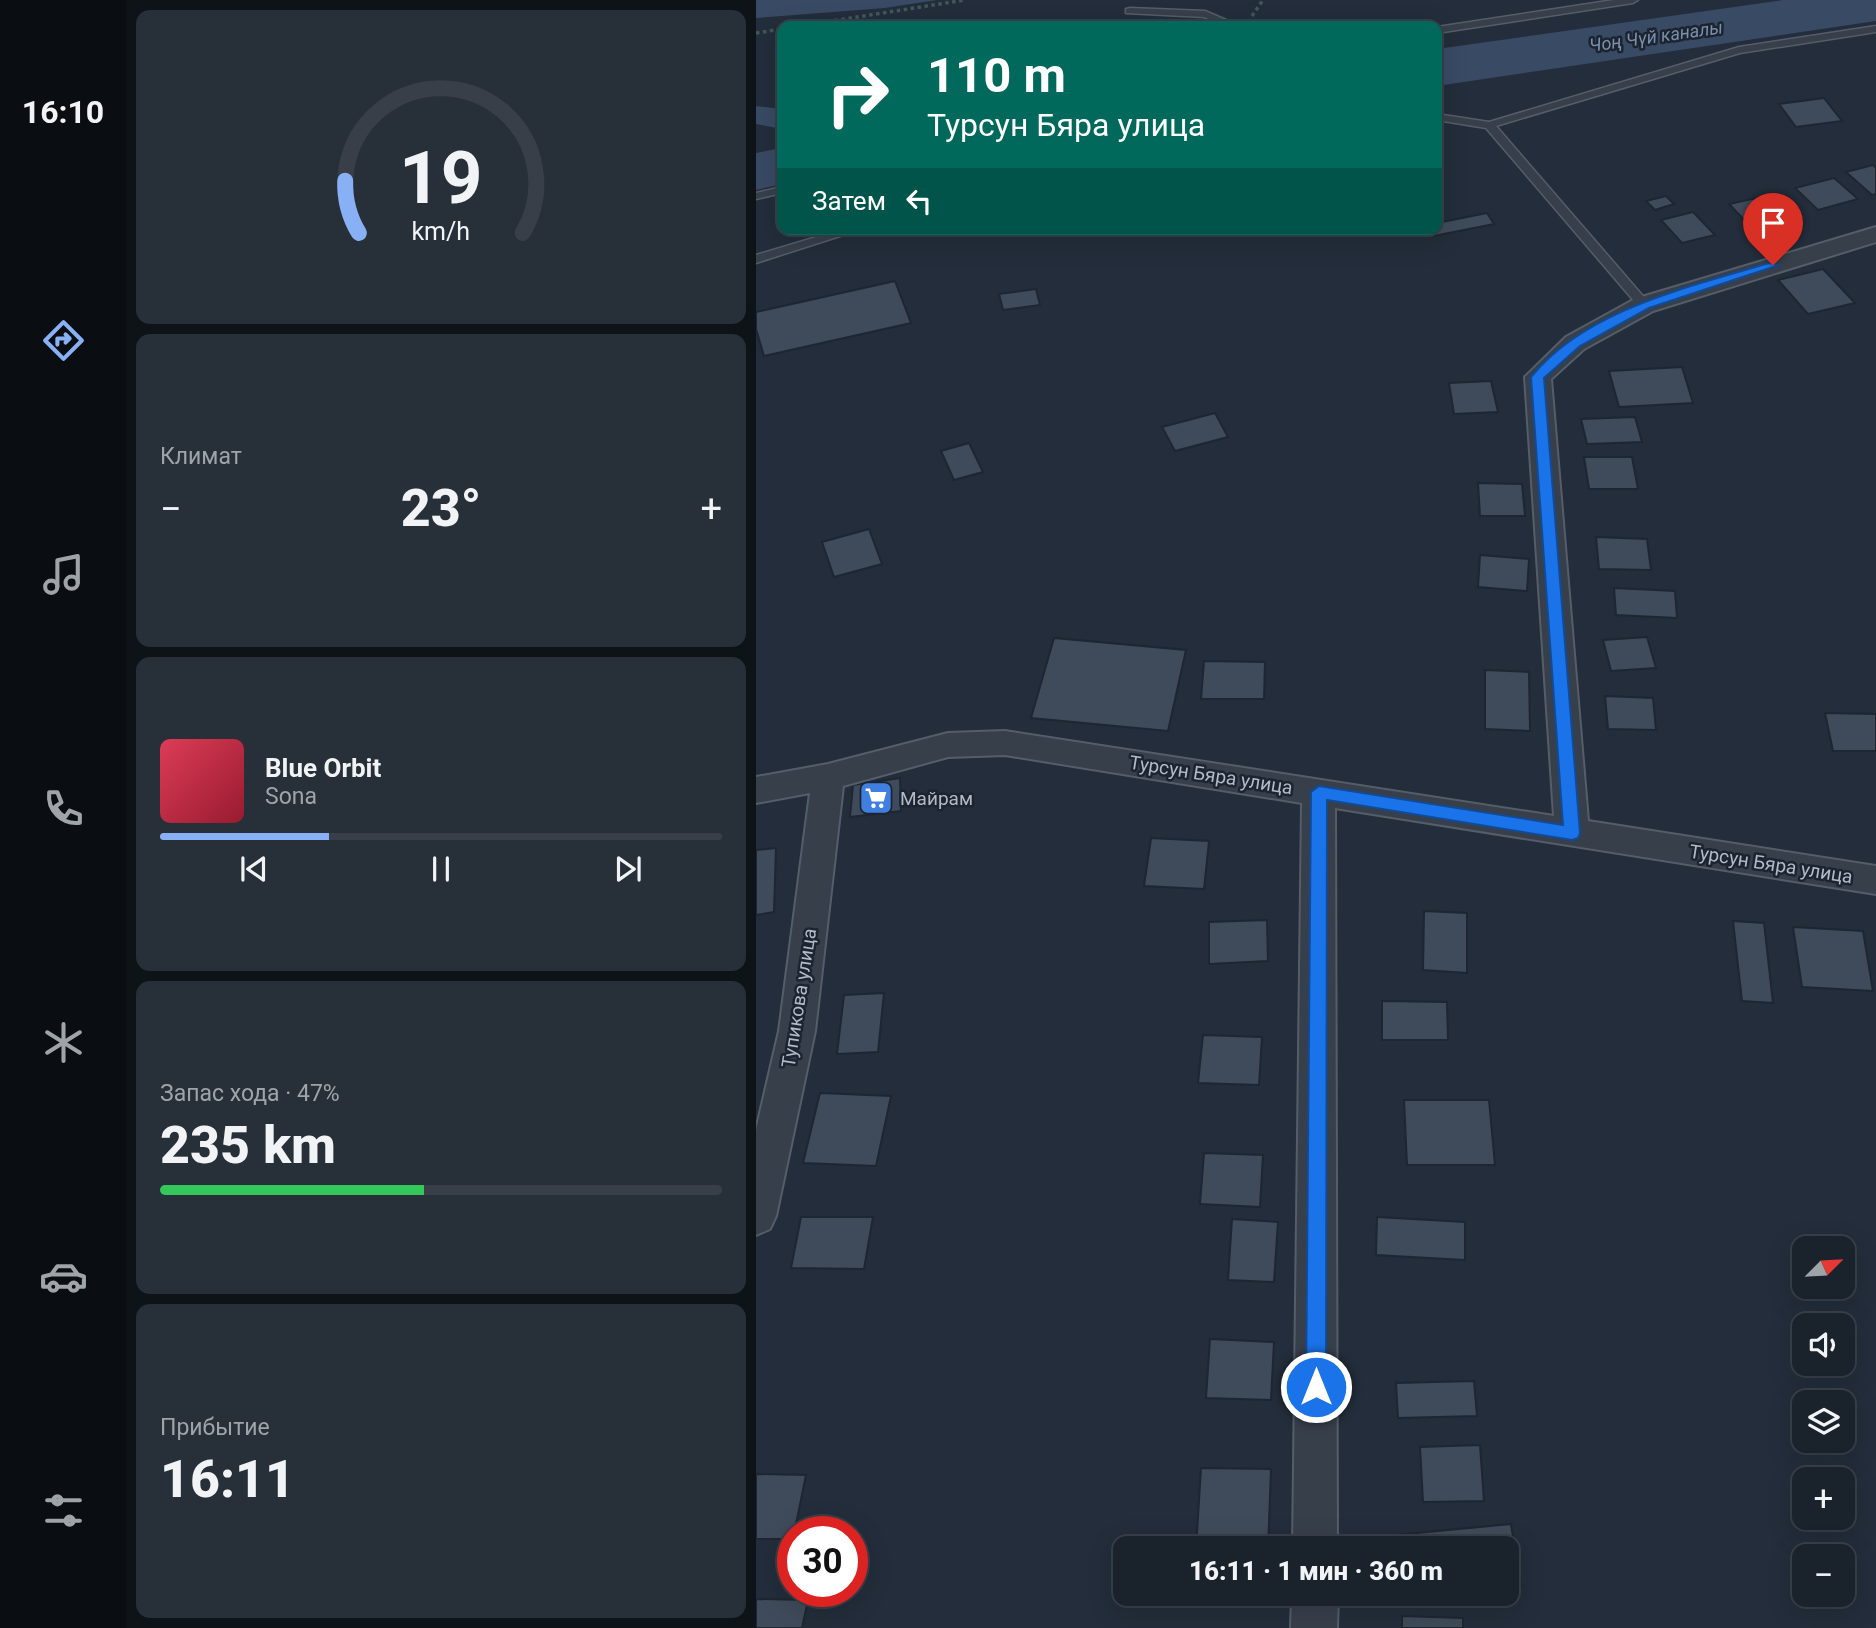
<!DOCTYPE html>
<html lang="ru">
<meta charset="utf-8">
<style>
:root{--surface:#1a222c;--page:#272f38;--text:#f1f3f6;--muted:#9fa4a9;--line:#383f48;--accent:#88b1f5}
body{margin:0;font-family:Roboto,sans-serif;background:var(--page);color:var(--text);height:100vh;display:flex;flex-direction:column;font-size:26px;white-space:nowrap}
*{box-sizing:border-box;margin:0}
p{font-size:23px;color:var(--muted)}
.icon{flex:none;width:38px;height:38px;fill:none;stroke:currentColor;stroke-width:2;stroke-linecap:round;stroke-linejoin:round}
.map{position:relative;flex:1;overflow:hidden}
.panel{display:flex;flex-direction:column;gap:10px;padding:10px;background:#0e1318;width:630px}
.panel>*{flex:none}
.top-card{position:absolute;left:21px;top:21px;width:665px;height:214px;border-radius:14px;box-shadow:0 7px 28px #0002,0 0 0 2px var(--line);background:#00695c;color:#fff;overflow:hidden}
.needle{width:46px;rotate:66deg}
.buttons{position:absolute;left:1036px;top:1236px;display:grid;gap:14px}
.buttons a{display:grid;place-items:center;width:63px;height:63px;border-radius:14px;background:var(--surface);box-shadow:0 7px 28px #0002,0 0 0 2px var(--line);font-size:35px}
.speed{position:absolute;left:21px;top:1516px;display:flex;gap:14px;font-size:35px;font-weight:700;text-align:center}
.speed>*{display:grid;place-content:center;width:91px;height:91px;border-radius:50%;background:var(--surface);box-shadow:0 7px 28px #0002,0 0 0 2px var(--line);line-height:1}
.speed .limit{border:10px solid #d22;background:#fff;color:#111}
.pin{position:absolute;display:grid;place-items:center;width:60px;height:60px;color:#fff;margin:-72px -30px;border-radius:50% 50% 50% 0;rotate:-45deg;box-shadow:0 0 7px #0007}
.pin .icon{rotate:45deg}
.me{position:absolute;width:77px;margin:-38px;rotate:0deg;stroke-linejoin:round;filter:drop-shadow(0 0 5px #0008)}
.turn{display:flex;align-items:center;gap:24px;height:147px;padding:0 35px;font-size:32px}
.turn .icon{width:91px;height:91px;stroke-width:2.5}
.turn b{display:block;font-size:49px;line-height:60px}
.then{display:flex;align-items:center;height:66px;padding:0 35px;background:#0003;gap:14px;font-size:26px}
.big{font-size:52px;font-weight:800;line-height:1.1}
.panel .card{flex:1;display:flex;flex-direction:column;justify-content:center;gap:10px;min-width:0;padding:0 24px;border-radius:14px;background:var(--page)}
.panel .dial{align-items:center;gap:0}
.dial svg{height:182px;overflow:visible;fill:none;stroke:var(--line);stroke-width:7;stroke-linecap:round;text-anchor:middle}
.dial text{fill:var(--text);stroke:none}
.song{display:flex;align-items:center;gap:21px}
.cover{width:84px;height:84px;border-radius:10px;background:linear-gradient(135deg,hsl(350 70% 55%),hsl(350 70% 35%))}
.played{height:7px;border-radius:4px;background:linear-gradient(90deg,var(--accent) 30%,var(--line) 30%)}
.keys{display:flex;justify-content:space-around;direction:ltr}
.heat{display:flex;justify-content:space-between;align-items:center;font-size:38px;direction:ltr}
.charge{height:10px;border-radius:5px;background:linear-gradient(90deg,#34c759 47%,var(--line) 0)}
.trip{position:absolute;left:357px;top:1536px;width:406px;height:70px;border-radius:14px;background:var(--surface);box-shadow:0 7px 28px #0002,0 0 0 2px var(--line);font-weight:800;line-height:70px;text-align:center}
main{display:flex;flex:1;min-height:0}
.tabs{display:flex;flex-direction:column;width:126px;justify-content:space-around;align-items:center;background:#0a0e12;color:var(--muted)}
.tabs .icon{width:49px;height:49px}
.tabs .selected{color:var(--accent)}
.tabs b{font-size:32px;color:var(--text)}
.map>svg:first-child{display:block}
</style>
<main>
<nav class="tabs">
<b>16:10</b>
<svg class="icon selected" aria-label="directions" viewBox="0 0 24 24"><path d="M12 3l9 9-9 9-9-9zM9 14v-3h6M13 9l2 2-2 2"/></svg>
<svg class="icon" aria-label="music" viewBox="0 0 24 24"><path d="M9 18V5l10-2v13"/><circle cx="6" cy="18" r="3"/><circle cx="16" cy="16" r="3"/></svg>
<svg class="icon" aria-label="phone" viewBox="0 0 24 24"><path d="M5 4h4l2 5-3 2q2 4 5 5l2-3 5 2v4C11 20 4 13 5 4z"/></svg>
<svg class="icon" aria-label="climate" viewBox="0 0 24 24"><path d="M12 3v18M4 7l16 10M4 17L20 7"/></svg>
<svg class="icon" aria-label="car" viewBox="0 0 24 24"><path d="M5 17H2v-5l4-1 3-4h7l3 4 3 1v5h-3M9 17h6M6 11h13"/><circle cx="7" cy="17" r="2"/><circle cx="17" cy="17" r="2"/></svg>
<svg class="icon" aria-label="filters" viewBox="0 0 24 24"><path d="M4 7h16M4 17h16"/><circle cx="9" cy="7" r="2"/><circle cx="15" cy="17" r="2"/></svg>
</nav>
<section class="panel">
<div class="card dial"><svg viewBox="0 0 100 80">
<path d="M14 69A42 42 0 1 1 86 69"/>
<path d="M14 69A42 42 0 0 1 8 46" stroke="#88b1f5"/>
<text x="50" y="56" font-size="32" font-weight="700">19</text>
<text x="50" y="72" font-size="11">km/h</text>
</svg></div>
<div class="card"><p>Климат</p>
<div class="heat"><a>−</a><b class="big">23°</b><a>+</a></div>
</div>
<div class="card">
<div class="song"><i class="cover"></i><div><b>Blue Orbit</b><p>Sona</p></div></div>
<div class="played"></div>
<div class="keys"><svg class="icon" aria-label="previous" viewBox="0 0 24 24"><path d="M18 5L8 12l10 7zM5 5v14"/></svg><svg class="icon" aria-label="pause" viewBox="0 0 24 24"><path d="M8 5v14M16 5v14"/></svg><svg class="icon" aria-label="next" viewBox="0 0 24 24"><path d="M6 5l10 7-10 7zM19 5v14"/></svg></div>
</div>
<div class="card"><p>Запас хода · 47%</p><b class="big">235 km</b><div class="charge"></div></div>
<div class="card"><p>Прибытие</p><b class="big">16:11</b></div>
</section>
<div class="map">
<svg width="1120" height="1628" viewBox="0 0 1120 1628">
<rect width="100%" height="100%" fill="#232d3b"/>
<g fill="#394a64">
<path d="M0,0H181L129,8L0,18Z"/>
<path d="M1027,0H1120V21L681,86V49Z"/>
<path d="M0,106L26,109V129L0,124Z"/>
<path d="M26,148V184L0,190V153Z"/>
</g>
<g fill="#3f4b5a" stroke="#1e2632" stroke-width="2">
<path d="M1068,98L1086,121L1040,127L1023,104Z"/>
<path d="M1117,165L1120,168V194L1116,195L1090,172Z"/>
<path d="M1078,178L1102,199L1062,210L1039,188Z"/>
<path d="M910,196L918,204L899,210L890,201Z"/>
<path d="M1005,197L1027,220L995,227L973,204Z"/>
<path d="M937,212L959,235L926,243L905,220Z"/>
<path d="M731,213L738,224L678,236L674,229H681V223Z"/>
<path d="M1067,269L1099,303L1052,314L1022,280Z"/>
<path d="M139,281L155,323L8,356L0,329V312Z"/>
<path d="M280,289L284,305L247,310L243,294Z"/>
<path d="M926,367L937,403L863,407L853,371Z"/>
<path d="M735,381L742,412L698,414L693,383Z"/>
<path d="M459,413L472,437L419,451L406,427Z"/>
<path d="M879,417L886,442L831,444L825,419Z"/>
<path d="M213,443L227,472L198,480L185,451Z"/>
<path d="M828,457H876L882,489H833Z"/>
<path d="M722,483L766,484L769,516H724Z"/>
<path d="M113,529L126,564L78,577L66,542Z"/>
<path d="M840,537L891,539L895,570L843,569Z"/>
<path d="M724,555L773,559L771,591L722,587Z"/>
<path d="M858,588L919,591L921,618L860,615Z"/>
<path d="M891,637L900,668L855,671L847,640Z"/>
<path d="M298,638L430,650L412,731L275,718Z"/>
<path d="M448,661L509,662L508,699H445Z"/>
<path d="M729,670L773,672L774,731L729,729Z"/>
<path d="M849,696L897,698L900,730L852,729Z"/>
<path d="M1069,713L1120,714V751H1077Z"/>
<path d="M144,778L145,811L94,817L97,785Z"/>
<path d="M395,838L453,841L448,889L388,886Z"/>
<path d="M20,848L18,912L0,915V850Z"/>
<path d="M668,911L711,913V973L667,970Z"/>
<path d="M511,920L512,961L453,964V922Z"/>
<path d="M977,921L1008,923L1017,1003L986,1001Z"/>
<path d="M1037,927L1107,931L1117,991L1046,987Z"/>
<path d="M128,993L122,1052L81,1054L88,995Z"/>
<path d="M626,1001L691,1002L692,1040H626Z"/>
<path d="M447,1035L506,1037L503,1085L442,1083Z"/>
<path d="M64,1093L135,1096L120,1166L47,1163Z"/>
<path d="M648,1100H733L739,1165H651Z"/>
<path d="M448,1153L507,1155L504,1207L444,1204Z"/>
<path d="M45,1217H117L108,1269L35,1268Z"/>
<path d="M621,1217L709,1222V1260L620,1255Z"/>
<path d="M476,1219L522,1222L518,1282L472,1280Z"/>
<path d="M454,1339L518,1342L515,1400L450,1398Z"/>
<path d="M718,1381L721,1416L642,1418L640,1383Z"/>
<path d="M724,1445L728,1501L667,1502L664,1447Z"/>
<path d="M445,1468L515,1469L512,1549H440Z"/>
<path d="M0,1474L50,1475L37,1539H0Z"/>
<path d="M755,1524L765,1586L751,1587V1549H642L640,1535Z"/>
<path d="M0,1599L52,1600L46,1628H0Z"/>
<path d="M646,1616L707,1618V1628H646Z"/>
</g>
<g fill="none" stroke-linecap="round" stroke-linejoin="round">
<defs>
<g id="service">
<path d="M858,0H882L877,3L681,33V27Z"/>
<path d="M374,8L449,11L484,26H471L448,17L370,13V9Z"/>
<path d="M1120,26V32L984,53L740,126L892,302V308H884L730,128L681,120V114L733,122L983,47Z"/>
<path d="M26,187V193L0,199V193Z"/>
<path d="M87,229H106L0,263V255Z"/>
</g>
<g id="minor">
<path d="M1120,227V242L897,311L828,349L795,379L832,821L1120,866V894L579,808L581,1549H537L546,803L249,755L192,757L87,786L59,1031L20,1216L14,1229L0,1235V1130L23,1031L54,793L0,803V777L72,764L192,733L249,731L798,816L769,377L810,337L879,299Z"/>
<path d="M536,1594H582L581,1628H535Z"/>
</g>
</defs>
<use href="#service" stroke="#555d69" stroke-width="3"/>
<use href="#minor" stroke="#555d69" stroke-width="4"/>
<g stroke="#435659" stroke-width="3.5" stroke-dasharray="3.5 3.5" stroke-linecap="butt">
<path d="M496,16L507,0"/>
<path d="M44,26L209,0"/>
<path d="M0,33L26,29"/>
</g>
<use href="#service" fill="#373f4b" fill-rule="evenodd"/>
<use href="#minor" fill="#373f4b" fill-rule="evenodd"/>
</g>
<path fill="#1a73e8" stroke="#114b97" stroke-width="2" d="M1013,263L1023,265L893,308L824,346L788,378L824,833L822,838L816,840L571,800L570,1387L567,1394L560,1397L553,1394L550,1387L555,792L563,786L807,825L775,377C830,309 934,287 1013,263Z"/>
<defs>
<symbol id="supermarket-square" viewBox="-11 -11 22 22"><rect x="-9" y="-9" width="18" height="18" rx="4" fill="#3f7fe0" stroke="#1c2430"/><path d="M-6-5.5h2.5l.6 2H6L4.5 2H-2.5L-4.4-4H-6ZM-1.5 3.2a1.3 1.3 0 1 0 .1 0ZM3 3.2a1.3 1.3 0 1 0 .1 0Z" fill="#fff"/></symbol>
</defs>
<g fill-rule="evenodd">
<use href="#supermarket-square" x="101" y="779" width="38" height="38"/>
</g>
<g text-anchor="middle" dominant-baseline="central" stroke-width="5" stroke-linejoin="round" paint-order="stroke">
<g font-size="18" font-style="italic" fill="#7b8fae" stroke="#1c2430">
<text transform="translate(900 36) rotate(-8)">Чоң Чүй каналы</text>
</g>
<g font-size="19" fill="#b2bac7" stroke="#1c2430">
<text transform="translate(455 775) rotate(9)">Турсун Бяра улица</text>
<text transform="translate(1015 864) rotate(9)">Турсун Бяра улица</text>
<text transform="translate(43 998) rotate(-81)">Тупикова улица</text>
</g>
<g font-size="19" fill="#b2bac7" stroke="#1c2430" text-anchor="start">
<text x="144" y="798">Майрам</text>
</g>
</g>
</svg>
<div class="buttons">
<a><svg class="needle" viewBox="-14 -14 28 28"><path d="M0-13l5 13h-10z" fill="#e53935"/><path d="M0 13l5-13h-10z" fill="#9fa4a9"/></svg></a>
<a><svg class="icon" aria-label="sound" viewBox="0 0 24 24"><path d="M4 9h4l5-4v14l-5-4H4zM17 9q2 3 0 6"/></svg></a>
<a><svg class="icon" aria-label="layers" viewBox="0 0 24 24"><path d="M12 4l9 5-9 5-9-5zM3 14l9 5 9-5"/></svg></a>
<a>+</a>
<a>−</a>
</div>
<div class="speed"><div class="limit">30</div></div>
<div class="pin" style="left:1017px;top:265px;background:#d93025"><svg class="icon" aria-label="arrive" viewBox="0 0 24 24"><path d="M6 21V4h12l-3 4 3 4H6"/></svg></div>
<svg class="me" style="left:560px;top:1387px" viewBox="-20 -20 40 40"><circle r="17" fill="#1a73e8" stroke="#fff" stroke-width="3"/><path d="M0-11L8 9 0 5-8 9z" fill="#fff"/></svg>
<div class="trip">16:11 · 1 мин · 360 m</div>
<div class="top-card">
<div class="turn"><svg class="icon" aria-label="right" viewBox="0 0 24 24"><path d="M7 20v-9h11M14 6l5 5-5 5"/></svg><div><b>110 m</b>Турсун Бяра улица</div></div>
<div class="then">Затем<svg class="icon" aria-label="left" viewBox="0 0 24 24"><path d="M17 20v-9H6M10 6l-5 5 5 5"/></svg></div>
</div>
</div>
</main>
